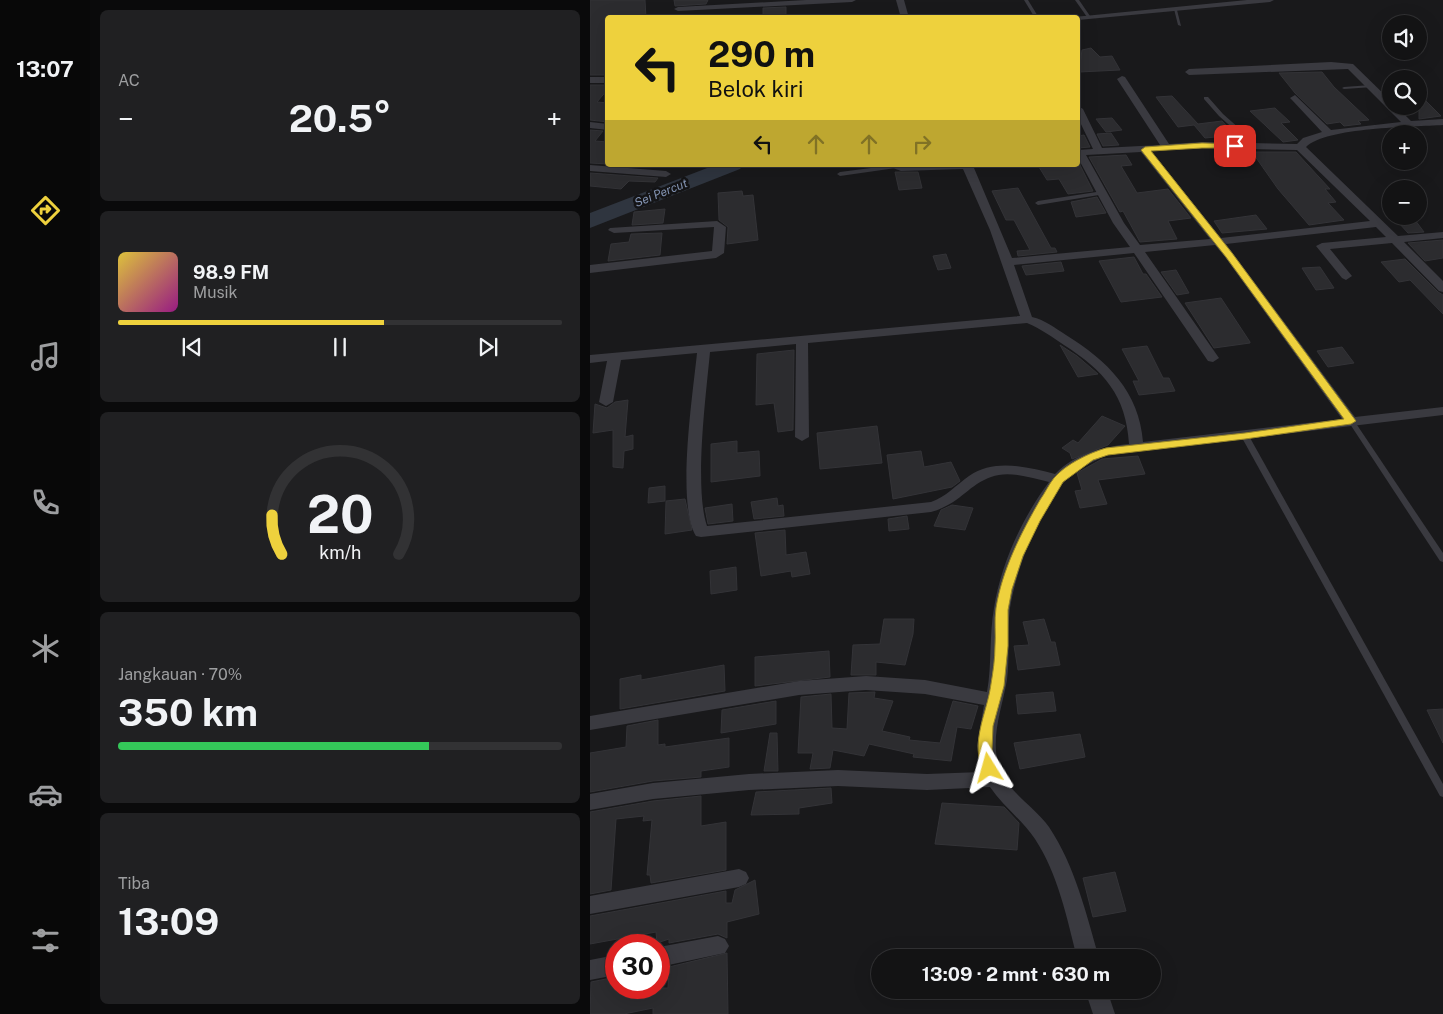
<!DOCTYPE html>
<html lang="id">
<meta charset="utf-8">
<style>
:root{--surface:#131314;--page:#202022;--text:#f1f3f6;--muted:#9d9ea0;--line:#323234;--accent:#eed13d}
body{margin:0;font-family:"Public Sans",sans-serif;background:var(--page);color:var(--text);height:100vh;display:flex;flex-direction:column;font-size:19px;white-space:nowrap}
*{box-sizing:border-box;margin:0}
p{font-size:16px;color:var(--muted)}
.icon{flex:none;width:28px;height:28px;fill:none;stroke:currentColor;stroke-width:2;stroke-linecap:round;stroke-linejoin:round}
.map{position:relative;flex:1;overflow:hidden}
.panel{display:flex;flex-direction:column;gap:10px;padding:10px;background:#0a0a0b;width:500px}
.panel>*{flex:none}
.top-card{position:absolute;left:15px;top:15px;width:475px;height:152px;border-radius:5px;box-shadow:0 5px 20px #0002,0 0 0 1px var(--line);background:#eed13d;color:#111;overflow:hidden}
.buttons{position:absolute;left:792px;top:15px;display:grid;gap:10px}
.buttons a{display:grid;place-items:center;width:45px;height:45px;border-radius:50%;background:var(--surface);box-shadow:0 5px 20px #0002,0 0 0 1px var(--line);font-size:25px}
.speed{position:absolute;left:15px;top:934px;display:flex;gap:10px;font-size:25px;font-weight:700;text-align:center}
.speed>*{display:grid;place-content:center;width:65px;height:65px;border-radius:50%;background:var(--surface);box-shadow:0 5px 20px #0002,0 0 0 1px var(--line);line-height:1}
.speed .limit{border:8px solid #d22;background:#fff;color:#111}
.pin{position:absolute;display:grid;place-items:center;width:42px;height:42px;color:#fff;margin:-21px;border-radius:10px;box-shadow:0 2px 8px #0006}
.me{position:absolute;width:55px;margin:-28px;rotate:352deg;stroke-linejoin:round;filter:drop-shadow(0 0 4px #0008)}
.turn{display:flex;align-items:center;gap:18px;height:105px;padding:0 20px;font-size:22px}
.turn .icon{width:65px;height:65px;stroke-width:2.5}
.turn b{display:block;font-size:35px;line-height:42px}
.lanes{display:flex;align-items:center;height:48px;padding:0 20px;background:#0003;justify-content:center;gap:25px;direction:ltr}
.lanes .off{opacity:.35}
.big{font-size:38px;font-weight:700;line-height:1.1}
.panel .tile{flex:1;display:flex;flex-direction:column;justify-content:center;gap:8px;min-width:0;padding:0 18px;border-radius:8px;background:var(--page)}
.panel .dial{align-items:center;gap:0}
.dial svg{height:130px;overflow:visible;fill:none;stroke:var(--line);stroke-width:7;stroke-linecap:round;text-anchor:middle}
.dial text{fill:var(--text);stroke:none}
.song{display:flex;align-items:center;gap:15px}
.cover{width:60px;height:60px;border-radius:8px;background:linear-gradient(135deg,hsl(50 70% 55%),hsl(310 70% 35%))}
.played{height:5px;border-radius:2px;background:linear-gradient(90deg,var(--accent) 60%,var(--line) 60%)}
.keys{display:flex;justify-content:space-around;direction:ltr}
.heat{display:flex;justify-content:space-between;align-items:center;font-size:28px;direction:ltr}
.charge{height:8px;border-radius:4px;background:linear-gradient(90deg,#34c759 70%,var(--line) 0)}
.trip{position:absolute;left:281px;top:949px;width:290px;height:50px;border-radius:25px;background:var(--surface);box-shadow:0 5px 20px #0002,0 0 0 1px var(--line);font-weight:700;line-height:50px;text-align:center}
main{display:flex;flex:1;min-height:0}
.tab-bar{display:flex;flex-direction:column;width:90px;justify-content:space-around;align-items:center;background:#080808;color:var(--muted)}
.tab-bar .icon{width:35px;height:35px}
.tab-bar .current{color:var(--accent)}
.tab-bar b{font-size:22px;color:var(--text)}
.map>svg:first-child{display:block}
</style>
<main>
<nav class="tab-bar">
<b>13:07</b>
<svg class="icon current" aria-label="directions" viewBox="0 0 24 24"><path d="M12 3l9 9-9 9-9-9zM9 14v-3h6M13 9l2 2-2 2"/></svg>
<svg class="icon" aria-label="music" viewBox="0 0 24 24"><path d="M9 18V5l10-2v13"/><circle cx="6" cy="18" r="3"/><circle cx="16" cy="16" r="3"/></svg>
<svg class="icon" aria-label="phone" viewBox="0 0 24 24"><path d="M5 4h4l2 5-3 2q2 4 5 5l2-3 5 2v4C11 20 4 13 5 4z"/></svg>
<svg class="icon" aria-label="climate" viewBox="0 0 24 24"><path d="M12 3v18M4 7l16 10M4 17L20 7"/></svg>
<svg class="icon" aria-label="car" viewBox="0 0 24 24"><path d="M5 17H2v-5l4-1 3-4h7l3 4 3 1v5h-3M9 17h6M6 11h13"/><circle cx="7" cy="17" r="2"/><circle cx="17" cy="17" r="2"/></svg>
<svg class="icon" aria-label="filters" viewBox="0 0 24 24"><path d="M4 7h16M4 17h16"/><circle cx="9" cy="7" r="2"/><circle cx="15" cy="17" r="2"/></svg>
</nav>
<section class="panel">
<div class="tile"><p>AC</p>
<div class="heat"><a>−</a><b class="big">20.5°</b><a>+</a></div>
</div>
<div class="tile">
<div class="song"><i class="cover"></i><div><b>98.9 FM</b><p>Musik</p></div></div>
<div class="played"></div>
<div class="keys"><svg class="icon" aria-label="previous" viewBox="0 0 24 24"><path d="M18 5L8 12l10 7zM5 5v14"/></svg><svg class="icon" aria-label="pause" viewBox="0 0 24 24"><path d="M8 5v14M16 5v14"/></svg><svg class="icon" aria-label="next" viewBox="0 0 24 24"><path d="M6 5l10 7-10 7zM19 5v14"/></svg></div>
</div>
<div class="tile dial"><svg viewBox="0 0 100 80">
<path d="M14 69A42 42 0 1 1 86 69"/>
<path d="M14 69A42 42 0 0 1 8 45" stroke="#eed13d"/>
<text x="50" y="56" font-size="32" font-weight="700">20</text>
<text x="50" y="72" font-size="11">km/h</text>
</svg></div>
<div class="tile"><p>Jangkauan · 70%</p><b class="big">350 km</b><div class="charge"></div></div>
<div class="tile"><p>Tiba</p><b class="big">13:09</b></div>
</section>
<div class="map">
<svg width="853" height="1014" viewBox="0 0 853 1014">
<rect width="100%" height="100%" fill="#19191b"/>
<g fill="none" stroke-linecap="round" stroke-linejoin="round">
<path fill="#2f353f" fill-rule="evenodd" d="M125,165H153L150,169L0,228V213Z"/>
</g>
<g fill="#2c2c2f" stroke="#333337">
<path d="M0,0H55L56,18H18V75H0Z"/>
<path d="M84,0H118L116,4L85,6Z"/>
<path d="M196,7V18H173V8Z"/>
<path d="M501,48L510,57L522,56L530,70L489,72L492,50Z"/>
<path d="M732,72L744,87L779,120L768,121L771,124L754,126L750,122L737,124L705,93L689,73Z"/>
<path d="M0,85H18V89L7,102L18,103V122L0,120Z"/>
<path d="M829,94L851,116L829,119Z"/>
<path d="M582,96L608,124L632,121L645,135L615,138L604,125L588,127L566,97Z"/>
<path d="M685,108L700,122L691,123L708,140L693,142L660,111Z"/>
<path d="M522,118L532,130L516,132L506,119Z"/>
<path d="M0,130L13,131L5,141L18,142V164L0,163Z"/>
<path d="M521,133L529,145L513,146L507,134Z"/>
<path d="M494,135L500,147L488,148V136Z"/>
<path d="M662,152H706L740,189H735L746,202L738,203L754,220L719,225L688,189Z"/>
<path d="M536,155L542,165L531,166L547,193L578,189L601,218L578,221L587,239L550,242L533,211L530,212L499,157Z"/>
<path d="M488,161L503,191L478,194L469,179L457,180L449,167L488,165Z"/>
<path d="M305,172H328L332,188L309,190Z"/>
<path d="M0,173L68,178L65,182L39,181L31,189L0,186Z"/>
<path d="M428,188L461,248H465L467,252L428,256L427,251L440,250L424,220H416L402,191Z"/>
<path d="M152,191L153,196L163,195L168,240L137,244L138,227L129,220L128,193Z"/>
<path d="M507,197L516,213L486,217L481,202Z"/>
<path d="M75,209L73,223L42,225L44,212Z"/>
<path d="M666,215L677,229L632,233L624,221Z"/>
<path d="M825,220L834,232L818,233L808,222Z"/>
<path d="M72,233L70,255L18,261L21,244L39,242L41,234Z"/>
<path d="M853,240V258L835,261L818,243Z"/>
<path d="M356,254L361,268L348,270L343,256Z"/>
<path d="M544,257L553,274H556L572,297L531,302L509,261Z"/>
<path d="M815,259L848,292L853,295V314L820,280L809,282L791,262Z"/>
<path d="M471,262L474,271L436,275L432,266Z"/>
<path d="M730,267L744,288L726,290L712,268Z"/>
<path d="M586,270L599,293L587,295L571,272Z"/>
<path d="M631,298L660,342V343L624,348L595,303Z"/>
<path d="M470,345L487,356L508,374L488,377Z"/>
<path d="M557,346L573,378H579L585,391L549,395L543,381H549L532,349Z"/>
<path d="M752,347L764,363L738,367L727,351Z"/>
<path d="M204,350L203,430L188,432L184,403L166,405L167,354Z"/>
<path d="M38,400L35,437L43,435V449L34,451L33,468L23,467V430L3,433L5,404L17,408L25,402Z"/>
<path d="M512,416L535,426L518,445L482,459L480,453L472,448L483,440L488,443Z"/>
<path d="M287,426L292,463L230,469L227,433Z"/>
<path d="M147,441V453L169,451L170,476L121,482V444Z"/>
<path d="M331,451L334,467L361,462L370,481L362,487L303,499L297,455Z"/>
<path d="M548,456L555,474L508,480L517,504L490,508L485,491L492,490L487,473L512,459Z"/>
<path d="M75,486V501L58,503L59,488Z"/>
<path d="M187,498L188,506L193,505L194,516L164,519L161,502Z"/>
<path d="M95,499L102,530L75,534L76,501Z"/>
<path d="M142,504L143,521L118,524L115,508Z"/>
<path d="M362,505L383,508L375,530L344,526L351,510Z"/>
<path d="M317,516L319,529L299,531L298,519Z"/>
<path d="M195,530L196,555L216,552L220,574L202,577L201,571L171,576L165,533Z"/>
<path d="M146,567L147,590L121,594L120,571Z"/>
<path d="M294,619H324L323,634L315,665L286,662V675H261L263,645L290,644Z"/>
<path d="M454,619L461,642H465L470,665L428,670L424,646L439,645L433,622Z"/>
<path d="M239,651L240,677L165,686V657Z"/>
<path d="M134,665L135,691L30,709V679L51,675V680Z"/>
<path d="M285,692L284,698L303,701L292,731L320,737L319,740L350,743L363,701L388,706L381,729L367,727L361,761L323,757L324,754L279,744L274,756L243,750L240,768L220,769L223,753H208L211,697L241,694L242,728L257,729L259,693Z"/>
<path d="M463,692L466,711L428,714L426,695Z"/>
<path d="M186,701V724L131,733L132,710Z"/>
<path d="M853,709V743L837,710Z"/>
<path d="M68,720V745L75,744V747L139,738V767L111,771V777L63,781L0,792V753L36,747L37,726Z"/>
<path d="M180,733H187L188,771H174Z"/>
<path d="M490,734L495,757L430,769L424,743Z"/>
<path d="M241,788L242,803L209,808V814L161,815L166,792Z"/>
<path d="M111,796V826L136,822V870L61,883L60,875H57L62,820L53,821L54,816L26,819L21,890L0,894V812L63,801Z"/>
<path d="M352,803L414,807L429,823L427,850L345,844Z"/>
<path d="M525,872L536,911L503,917L493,878Z"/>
<path d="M165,880L169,914L137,922V938L128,934L79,943V939L67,943L66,932L0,944V916L136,891V903H142L145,890Z"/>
<path d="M137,953L138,1014H63V1008L34,1014H0L1,982L26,977V988H78L79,967Z"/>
</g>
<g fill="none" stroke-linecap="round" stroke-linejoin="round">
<g fill="#3a3a40" fill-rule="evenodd">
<path d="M434,0H438L449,18H445Z"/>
<path d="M485,0H489L500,16L499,17H497Z"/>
<path d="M584,9L587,10L591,26L588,25Z"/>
<path d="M781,85L783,86V87L754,89L752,88L754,87Z"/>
<path d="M614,97H618L633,114L668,145V147H664L629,116L614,99Z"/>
<path d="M304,165L306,166V168L250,176L247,174L250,172Z"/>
<path d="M513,191L515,192V194L448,205L445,203L448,201Z"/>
<path d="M759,419H763L853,553V562L850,561L758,421Z"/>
<path d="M653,434H655L659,436L853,784V797L850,796L651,436Z"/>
</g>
<g fill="#3a3a40" fill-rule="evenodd">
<path d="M216,0H266L262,2L88,11L84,9L88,7Z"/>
<path d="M306,0H314L319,18H311Z"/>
<path d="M657,0H684L680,2L488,20V18H474Z"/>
<path d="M741,62L763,64L801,101V106H806L821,121L853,119V125C823,127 736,127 716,147L808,236L853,232V238L814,242L853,281V292L849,291L802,243L740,249L762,276L756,280L752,278L726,246L732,243L796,237L786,227L636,244L765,417L853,407V415L518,455C503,461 487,469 476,480C449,508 426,570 420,608C417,632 420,656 417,680C412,709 399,740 410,769C418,792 445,807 459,827C485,866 496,913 509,958H487C477,918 468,874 445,839C432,820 413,806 400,787L337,790L248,786L159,790L63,799L0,810V794L63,783L159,774L248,770L337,774L392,772L387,746L394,705L335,694L276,690L209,695L0,730V716L209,681L276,676L335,680L397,692C402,664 399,636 404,608C411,564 432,518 459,482C441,478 419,470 401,477C378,485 370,504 341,512L111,537L106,536C86,504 103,393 107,353L31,360L23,402L16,406L9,402L17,361L0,363V355L430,316L400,230L373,169L311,171L295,165H394L384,168L422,258L540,247L523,223L488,158V150L503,149L488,118V106L493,109L512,148L570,145L527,79L532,76L535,77L579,144L613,142L707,144L713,138L732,132L702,100L700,98L705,95L741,130L811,122L758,69L599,75L595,72L599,69ZM613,148L707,150L780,221L631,238L561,151ZM551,152L620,239L550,245L534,223L496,155ZM625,245L635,257L752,419L553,442C549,392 518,361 476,335C465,328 455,320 442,317L424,265L544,253L618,361L623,362L629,358L555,252ZM437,323C451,329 462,337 474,345C514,371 536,395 539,444C511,447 485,454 465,474C437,467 405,458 379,476C366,485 356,497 341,502L117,526C104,488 116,395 120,352L206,344L205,437L212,441L219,437L218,343Z"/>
<rect x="0" y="77" width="18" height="6"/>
<path d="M0,122L18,124V130L0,128Z"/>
<path d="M0,165L76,171L81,174L76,177L0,171Z"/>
<path d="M127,221L136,227L134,253L126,258L0,273V265L122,251L124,227L24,233L18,230L20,228Z"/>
<path d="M149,869L156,872L159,878L156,884L149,887L0,914V896Z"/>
<path d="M128,936L135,939L139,946L135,953L69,967V947Z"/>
<path d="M26,955V975L0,980V960Z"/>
<path d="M495,990H517L525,1014H503Z"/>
</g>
</g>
<path fill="#eed13d" stroke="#9b8828" d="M612,143L645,144L649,146L645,148H612L561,151L642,253L766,421L761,424L655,439L518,455L503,460L473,482L450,521L433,556L422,589L418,610V646L414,686L403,726L402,750L406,768L404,773H394C379,743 397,714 401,684C403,672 405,659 405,646C406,634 404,621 406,608C412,570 431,533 450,500C455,493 459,484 464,478C476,464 499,453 516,448L655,433L754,419L636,257L551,150L555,147Z"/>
<g text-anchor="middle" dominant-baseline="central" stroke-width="5" stroke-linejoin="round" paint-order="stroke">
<g font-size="12" font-style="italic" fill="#8495b4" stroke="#141416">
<text transform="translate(71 193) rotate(-22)">Sei Percut</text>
</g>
</g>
</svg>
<div class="buttons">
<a><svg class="icon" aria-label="sound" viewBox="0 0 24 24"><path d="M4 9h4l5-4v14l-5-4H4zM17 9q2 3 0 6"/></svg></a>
<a><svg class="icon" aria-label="search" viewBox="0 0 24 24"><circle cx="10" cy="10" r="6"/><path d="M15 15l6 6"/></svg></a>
<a>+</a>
<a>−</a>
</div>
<div class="speed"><div class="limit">30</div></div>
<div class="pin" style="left:645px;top:146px;background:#d93025"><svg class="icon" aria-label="arrive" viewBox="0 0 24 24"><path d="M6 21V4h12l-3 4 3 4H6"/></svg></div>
<svg class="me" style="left:399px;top:768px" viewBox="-20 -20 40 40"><path d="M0-17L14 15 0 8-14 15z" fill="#eed13d" stroke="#fff" stroke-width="4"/></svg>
<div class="trip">13:09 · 2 mnt · 630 m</div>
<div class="top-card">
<div class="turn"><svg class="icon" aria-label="left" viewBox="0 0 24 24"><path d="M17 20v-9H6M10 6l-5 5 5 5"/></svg><div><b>290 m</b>Belok kiri</div></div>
<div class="lanes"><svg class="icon" aria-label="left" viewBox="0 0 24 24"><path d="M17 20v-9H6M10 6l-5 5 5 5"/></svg><svg class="icon off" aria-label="ahead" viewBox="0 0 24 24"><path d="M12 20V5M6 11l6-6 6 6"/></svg><svg class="icon off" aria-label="ahead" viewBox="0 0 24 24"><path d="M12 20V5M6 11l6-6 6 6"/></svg><svg class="icon off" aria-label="right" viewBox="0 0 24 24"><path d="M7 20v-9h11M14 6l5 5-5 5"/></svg></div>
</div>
</div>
</main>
